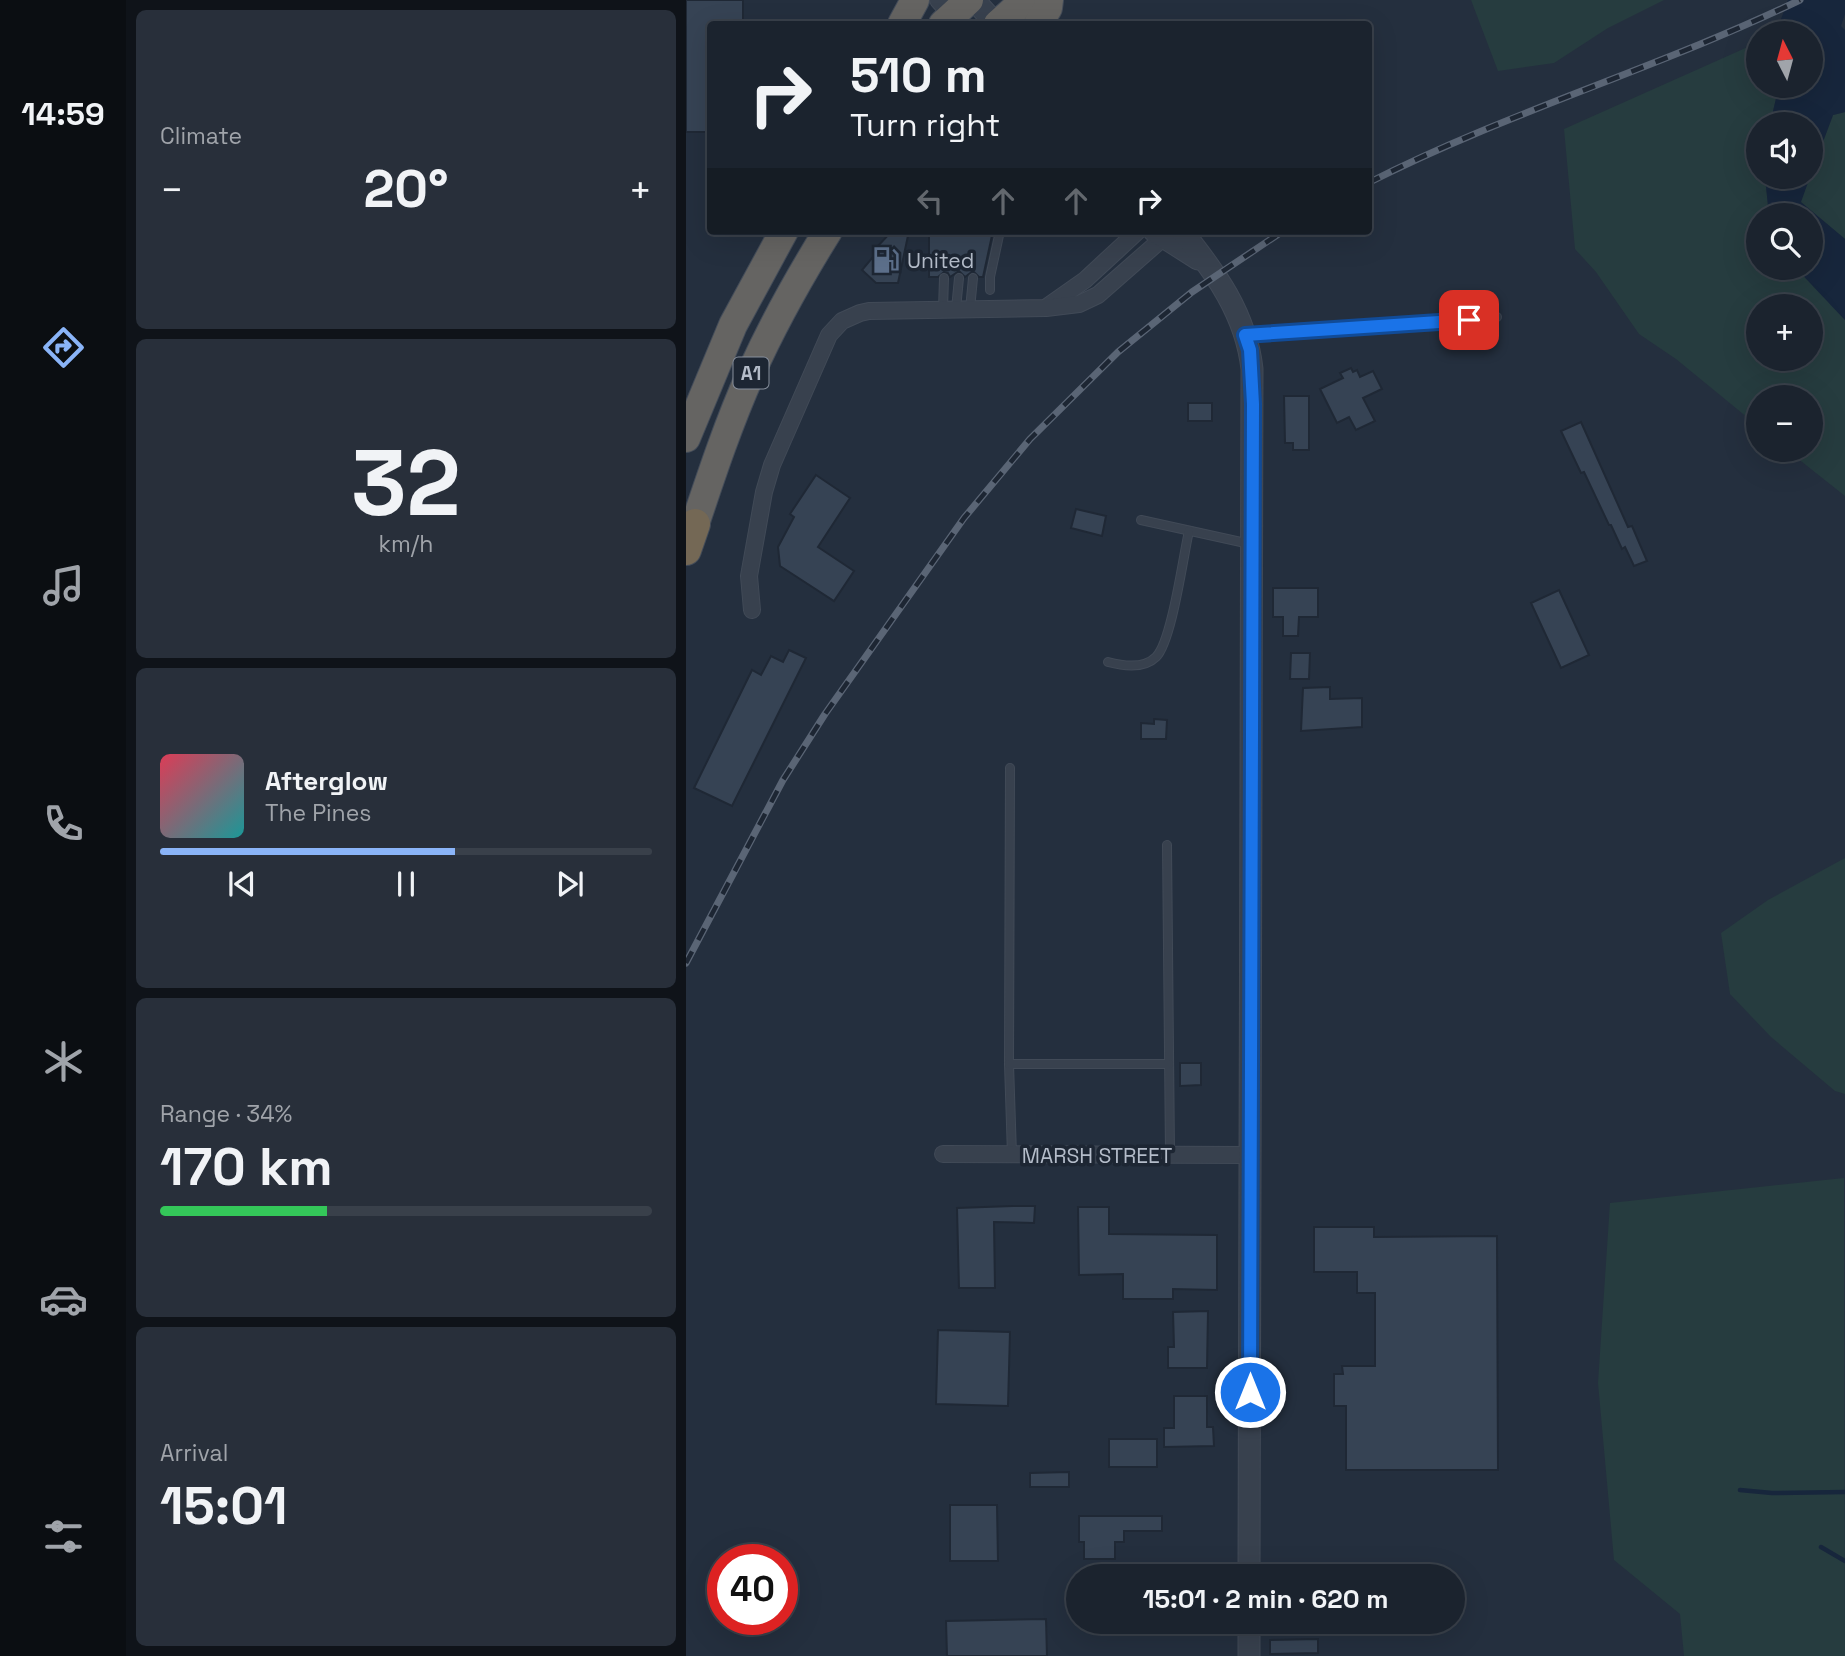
<!DOCTYPE html>
<meta charset="utf-8">
<style>
:root{--surface:#1b232e;--page:#282f3a;--text:#f1f3f6;--muted:#a0a4aa;--line:#39404a;--accent:#8ab4f8}
body{margin:0;font-family:"Space Grotesk",sans-serif;background:var(--page);color:var(--text);height:100vh;display:flex;flex-direction:column;font-size:26px;white-space:nowrap}
*{box-sizing:border-box;margin:0}
p{font-size:23px;color:var(--muted)}
.icon{flex:none;width:38px;height:38px;fill:none;stroke:currentColor;stroke-width:2;stroke-linecap:round;stroke-linejoin:round}
.map{position:relative;flex:1;overflow:hidden}
.drawer{display:flex;flex-direction:column;gap:10px;padding:10px;background:#0f1319;width:560px}
.drawer>*{flex:none}
.hud{position:absolute;left:21px;top:21px;width:665px;height:214px;border-radius:7px;box-shadow:0 7px 28px #0002,0 0 0 2px var(--line);background:#1b232e;color:var(--text);overflow:hidden}
.needle{width:46px;rotate:354deg}
.tools{position:absolute;left:1060px;top:21px;display:grid;gap:14px}
.tools a{display:grid;place-items:center;width:77px;height:77px;border-radius:50%;background:var(--surface);box-shadow:0 7px 28px #0002,0 0 0 2px var(--line);font-size:35px}
.speed{position:absolute;left:21px;top:1544px;display:flex;gap:14px;font-size:35px;font-weight:700;text-align:center}
.speed>*{display:grid;place-content:center;width:91px;height:91px;border-radius:50%;background:var(--surface);box-shadow:0 7px 28px #0002,0 0 0 2px var(--line);line-height:1}
.speed .limit{border:10px solid #d22;background:#fff;color:#111}
.pin{position:absolute;display:grid;place-items:center;width:60px;height:60px;color:#fff;margin:-30px;border-radius:14px;box-shadow:0 4px 10px #0006}
.me{position:absolute;width:77px;margin:-38px;rotate:0deg;stroke-linejoin:round;filter:drop-shadow(0 0 5px #0008)}
.turn{display:flex;align-items:center;gap:24px;height:147px;padding:0 28px;font-size:32px}
.turn .icon{width:91px;height:91px;stroke-width:2.5}
.turn b{display:block;font-size:49px;line-height:60px}
.lanes{display:flex;align-items:center;height:66px;padding:0 28px;background:#0003;justify-content:center;gap:35px;direction:ltr}
.lanes .off{opacity:.35}
.big{font-size:52px;font-weight:700;line-height:1.1}
.drawer .widget{flex:1;display:flex;flex-direction:column;justify-content:center;gap:10px;min-width:0;padding:0 24px;border-radius:10px;background:var(--page)}
.drawer .dial{align-items:center;gap:0}
.dial b{font-size:91px;line-height:1}
.song{display:flex;align-items:center;gap:21px}
.cover{width:84px;height:84px;border-radius:10px;background:linear-gradient(135deg,hsl(350 70% 55%),hsl(180 70% 35%))}
.played{height:7px;border-radius:4px;background:linear-gradient(90deg,var(--accent) 60%,var(--line) 60%)}
.keys{display:flex;justify-content:space-around;direction:ltr}
.heat{display:flex;justify-content:space-between;align-items:center;font-size:38px;direction:ltr}
.charge{height:10px;border-radius:5px;background:linear-gradient(90deg,#34c759 34%,var(--line) 0)}
.trip{position:absolute;left:380px;top:1564px;width:399px;height:70px;border-radius:35px;background:var(--surface);box-shadow:0 7px 28px #0002,0 0 0 2px var(--line);font-weight:700;line-height:70px;text-align:center}
main{display:flex;flex:1;min-height:0}
.menu{display:flex;flex-direction:column;width:126px;justify-content:space-around;align-items:center;background:#0b0e12;color:var(--muted)}
.menu .icon{width:49px;height:49px}
.menu .selected{color:var(--accent)}
.menu b{font-size:32px;color:var(--text)}
.map>svg:first-child{display:block}
</style>
<main>
<nav class="menu">
<b>14:59</b>
<svg class="icon selected" aria-label="directions" viewBox="0 0 24 24"><path d="M12 3l9 9-9 9-9-9zM9 14v-3h6M13 9l2 2-2 2"/></svg>
<svg class="icon" aria-label="music" viewBox="0 0 24 24"><path d="M9 18V5l10-2v13"/><circle cx="6" cy="18" r="3"/><circle cx="16" cy="16" r="3"/></svg>
<svg class="icon" aria-label="phone" viewBox="0 0 24 24"><path d="M5 4h4l2 5-3 2q2 4 5 5l2-3 5 2v4C11 20 4 13 5 4z"/></svg>
<svg class="icon" aria-label="climate" viewBox="0 0 24 24"><path d="M12 3v18M4 7l16 10M4 17L20 7"/></svg>
<svg class="icon" aria-label="car" viewBox="0 0 24 24"><path d="M5 17H2v-5l4-1 3-4h7l3 4 3 1v5h-3M9 17h6M6 11h13"/><circle cx="7" cy="17" r="2"/><circle cx="17" cy="17" r="2"/></svg>
<svg class="icon" aria-label="filters" viewBox="0 0 24 24"><path d="M4 7h16M4 17h16"/><circle cx="9" cy="7" r="2"/><circle cx="15" cy="17" r="2"/></svg>
</nav>
<section class="drawer">
<div class="widget"><p>Climate</p>
<div class="heat"><a>−</a><b class="big">20°</b><a>+</a></div>
</div>
<div class="widget dial"><b>32</b><p>km/h</p></div>
<div class="widget">
<div class="song"><i class="cover"></i><div><b>Afterglow</b><p>The Pines</p></div></div>
<div class="played"></div>
<div class="keys"><svg class="icon" aria-label="previous" viewBox="0 0 24 24"><path d="M18 5L8 12l10 7zM5 5v14"/></svg><svg class="icon" aria-label="pause" viewBox="0 0 24 24"><path d="M8 5v14M16 5v14"/></svg><svg class="icon" aria-label="next" viewBox="0 0 24 24"><path d="M6 5l10 7-10 7zM19 5v14"/></svg></div>
</div>
<div class="widget"><p>Range · 34%</p><b class="big">170 km</b><div class="charge"></div></div>
<div class="widget"><p>Arrival</p><b class="big">15:01</b></div>
</section>
<div class="map">
<svg width="1159" height="1656" viewBox="0 0 1159 1656">
<rect width="100%" height="100%" fill="#242f3e"/>
<g fill="#263c3f" fill-rule="evenodd">
<path d="M785,0H978L922,28L868,63L812,71Z"/>
<path d="M1073,42V86H1093L1084,124H1073V177H1079L1083,215H1073V268H1110L1159,320V496L1101,450H1125V397H1073V427L990,359L953,334L910,272L889,249L878,129ZM1073,306H1125V359H1073Z"/>
<path d="M1159,112V239L1114,202L1147,115Z"/>
<path d="M1159,858V1094L1149,1091L1085,1037L1044,994L1035,933L1082,900Z"/>
<path d="M1158,1178L1159,1656H998L994,1614L928,1560L912,1383L924,1203Z"/>
</g>
<g fill="#17263c">
<path d="M1102,0H1159V14L1155,26L1159,30V112L1147,115L1125,174V124H1084L1093,86H1125V33H1090Z"/>
<path d="M1079,177H1124L1115,202L1159,239V320L1110,268H1125V215H1083Z"/>
</g>
<g fill="none" stroke-linecap="round" stroke-linejoin="round">
<g stroke="#17263c" stroke-width="4.5">
<path d="M1054,1490L1086,1493L1159,1492"/>
<path d="M1135,1547L1159,1561"/>
</g>
</g>
<g fill="#364354" stroke="#1f2835" stroke-width="2">
<path d="M0,0H57V24H24V132H0Z"/>
<path d="M206,231H223L212,283H190L176,270L192,251L189,249Z"/>
<path d="M243,231H307L297,277H293L287,271L279,277L273,271L264,277L262,273L258,272L252,277H243Z"/>
<path d="M665,368L667,372L671,370L674,377L687,371L696,389L677,398L689,421L670,430L663,417L651,423L634,389L657,378L654,373Z"/>
<path d="M598,396H623V450H607V443H599Z"/>
<rect x="502" y="403" width="24" height="18"/>
<path d="M895,422L942,527L946,526L961,561L948,566L939,547L936,549L925,525H923L898,472L895,473L875,431Z"/>
<path d="M130,475L164,498L132,547L168,571L148,601L94,566L92,547L108,517L104,514Z"/>
<path d="M390,509L420,516L416,536L385,528Z"/>
<path d="M587,588H632V617H613L612,636H597V617H587Z"/>
<path d="M873,590L903,655L875,668L845,603Z"/>
<path d="M103,650L120,658L46,806L8,788L66,670L75,675L85,656L97,662Z"/>
<path d="M605,653H624L623,679H604Z"/>
<path d="M644,687V699L676,698V727L615,731L617,688Z"/>
<path d="M468,719L481,720L480,739H455V723L468,724Z"/>
<path d="M494,1063H515V1085L494,1086Z"/>
<path d="M327,1206H349L348,1223L308,1222L309,1288H273L271,1208Z"/>
<path d="M392,1207H423V1234L531,1235V1290L487,1289V1299H437V1274L393,1275Z"/>
<path d="M628,1227H688V1237L811,1236L812,1470H660V1406H648V1374H657L656,1366H689V1293H671V1272H628Z"/>
<path d="M522,1311L521,1368H482V1347H488L487,1312Z"/>
<path d="M252,1330L324,1332L322,1406L250,1404Z"/>
<path d="M488,1396H521V1427H527L528,1446L478,1447V1428H488Z"/>
<rect x="423" y="1439" width="48" height="28"/>
<path d="M383,1472V1487H344V1473Z"/>
<path d="M264,1505H311L312,1561H264Z"/>
<path d="M393,1516H476V1531H438V1542H429V1559H398V1542H393Z"/>
<path d="M360,1619L361,1656H261L260,1621Z"/>
<path d="M632,1639V1653L584,1654V1640Z"/>
</g>
<g fill="none" stroke-linecap="round" stroke-linejoin="round">
<defs>
<g id="service">
<path d="M304,290V277L314,231"/>
<path d="M257,309L258,278"/>
<path d="M270,309L273,278"/>
<path d="M284,309L287,278"/>
<path d="M559,336L811,317"/>
<path d="M455,520L564,544"/>
<path d="M422,662C437,666 458,669 470,657C486,641 497,557 503,531"/>
<path d="M324,768L323,1064L326,1155"/>
<path d="M481,845L484,1155"/>
<path d="M323,1064H483"/>
</g>
<g id="minor">
<path d="M252,0L266,16"/>
<path d="M362,306L399,280L452,231"/>
<path d="M66,610L63,576L78,492L86,465L143,335L156,321L174,313L183,311L360,308L393,304L412,295L477,238"/>
<path d="M257,1154L565,1155"/>
</g>
<g id="tertiary">
<path d="M288,0L310,24"/>
<path d="M468,231L512,259"/>
<path d="M496,231C529,272 560,314 566,369L563,1577"/>
<path d="M563,1656V1622"/>
</g>
<g id="trunk">
<path d="M216,24L229,0"/>
<path d="M257,24L283,0"/>
<path d="M312,24L339,0"/>
<path d="M352,24L362,8L363,0"/>
<path d="M0,438L47,325L98,231"/>
<path d="M9,524C26,473 43,422 65,373C87,324 114,276 142,231"/>
</g>
<path id="motorway" d="M0,550L9,524"/>
</defs>
<use href="#service" stroke="#414a57" stroke-width="10"/>
<use href="#minor" stroke="#414a57" stroke-width="18"/>
<use href="#tertiary" stroke="#414a57" stroke-width="23"/>
<use href="#trunk" stroke="#434c59" stroke-width="30"/>
<use href="#motorway" stroke="#434c59" stroke-width="32"/>
<use href="#service" stroke="#38414e" stroke-width="8"/>
<use href="#minor" stroke="#38414e" stroke-width="16"/>
<use href="#tertiary" stroke="#38414e" stroke-width="21"/>
<use href="#trunk" stroke="#656462" stroke-width="28"/>
<use href="#motorway" stroke="#746855" stroke-width="30"/>
<defs>
<g id="rail">
<path d="M682,183C821,112 973,68 1114,0"/>
<path d="M0,963L97,780L139,714L278,518L344,439L432,352L506,292L597,231"/>
</g>
</defs>
<use href="#rail" stroke="#5a6575" stroke-width="7"/>
<use href="#rail" stroke="#1d2633" stroke-width="4.5" stroke-dasharray="13" stroke-linecap="butt"/>
</g>
<g fill="none" stroke-linecap="round" stroke-linejoin="round">
<defs>
<path id="route" d="M564,1392L567,404L564,350L559,335L783,320"/>
</defs>
<use href="#route" stroke="#114b97" stroke-width="18"/>
<use href="#route" stroke="#1a73e8" stroke-width="12"/>
</g>
<defs>
<symbol id="fuel-bare" viewBox="-9 -9 18 18"><path d="M-5.5-6h7V0h2V4h1.3V-2.5L3-4.5l.8-.8L6-3V5H2.5V1h-1V6h-7ZM-4.2-4.7v3.2H.2V-4.7Z" fill="#5c6f8a" stroke="#1d2633" stroke-width="2.5" paint-order="stroke"/></symbol>
</defs>
<g fill-rule="evenodd">
<use href="#fuel-bare" x="181" y="241" width="38" height="38"/>
</g>
<g text-anchor="middle" dominant-baseline="central" stroke-width="7" stroke-linejoin="round" paint-order="stroke">
<rect fill="#1d2633" stroke="#878f9c" stroke-width="2" x="47.5" y="357.5" width="35" height="31" rx="5"/>
<g font-size="19" font-weight="bold" fill="#b4bcc9">
<text x="65" y="373">A1</text>
</g>
<g font-size="21" fill="#b4bcc9" stroke="#1d2633" text-anchor="start">
<text x="221" y="260">United</text>
</g>
<g font-size="21" fill="#b4bcc9" stroke="#1d2633">
<text x="411" y="1155">MARSH STREET</text>
</g>
</g>
</svg>
<div class="tools">
<a><svg class="needle" viewBox="-14 -14 28 28"><path d="M0-13l5 13h-10z" fill="#e53935"/><path d="M0 13l5-13h-10z" fill="#a0a4aa"/></svg></a>
<a><svg class="icon" aria-label="sound" viewBox="0 0 24 24"><path d="M4 9h4l5-4v14l-5-4H4zM17 9q2 3 0 6"/></svg></a>
<a><svg class="icon" aria-label="search" viewBox="0 0 24 24"><circle cx="10" cy="10" r="6"/><path d="M15 15l6 6"/></svg></a>
<a>+</a>
<a>−</a>
</div>
<div class="speed"><div class="limit">40</div></div>
<div class="pin" style="left:783px;top:320px;background:#d93025"><svg class="icon" aria-label="arrive" viewBox="0 0 24 24"><path d="M6 21V4h12l-3 4 3 4H6"/></svg></div>
<svg class="me" style="left:564px;top:1392px" viewBox="-20 -20 40 40"><circle r="17" fill="#1a73e8" stroke="#fff" stroke-width="3"/><path d="M0-11L8 9 0 5-8 9z" fill="#fff"/></svg>
<div class="trip">15:01 · 2 min · 620 m</div>
<div class="hud">
<div class="turn"><svg class="icon" aria-label="right" viewBox="0 0 24 24"><path d="M7 20v-9h11M14 6l5 5-5 5"/></svg><div><b>510 m</b>Turn right</div></div>
<div class="lanes"><svg class="icon off" aria-label="left" viewBox="0 0 24 24"><path d="M17 20v-9H6M10 6l-5 5 5 5"/></svg><svg class="icon off" aria-label="ahead" viewBox="0 0 24 24"><path d="M12 20V5M6 11l6-6 6 6"/></svg><svg class="icon off" aria-label="ahead" viewBox="0 0 24 24"><path d="M12 20V5M6 11l6-6 6 6"/></svg><svg class="icon" aria-label="right" viewBox="0 0 24 24"><path d="M7 20v-9h11M14 6l5 5-5 5"/></svg></div>
</div>
</div>
</main>
